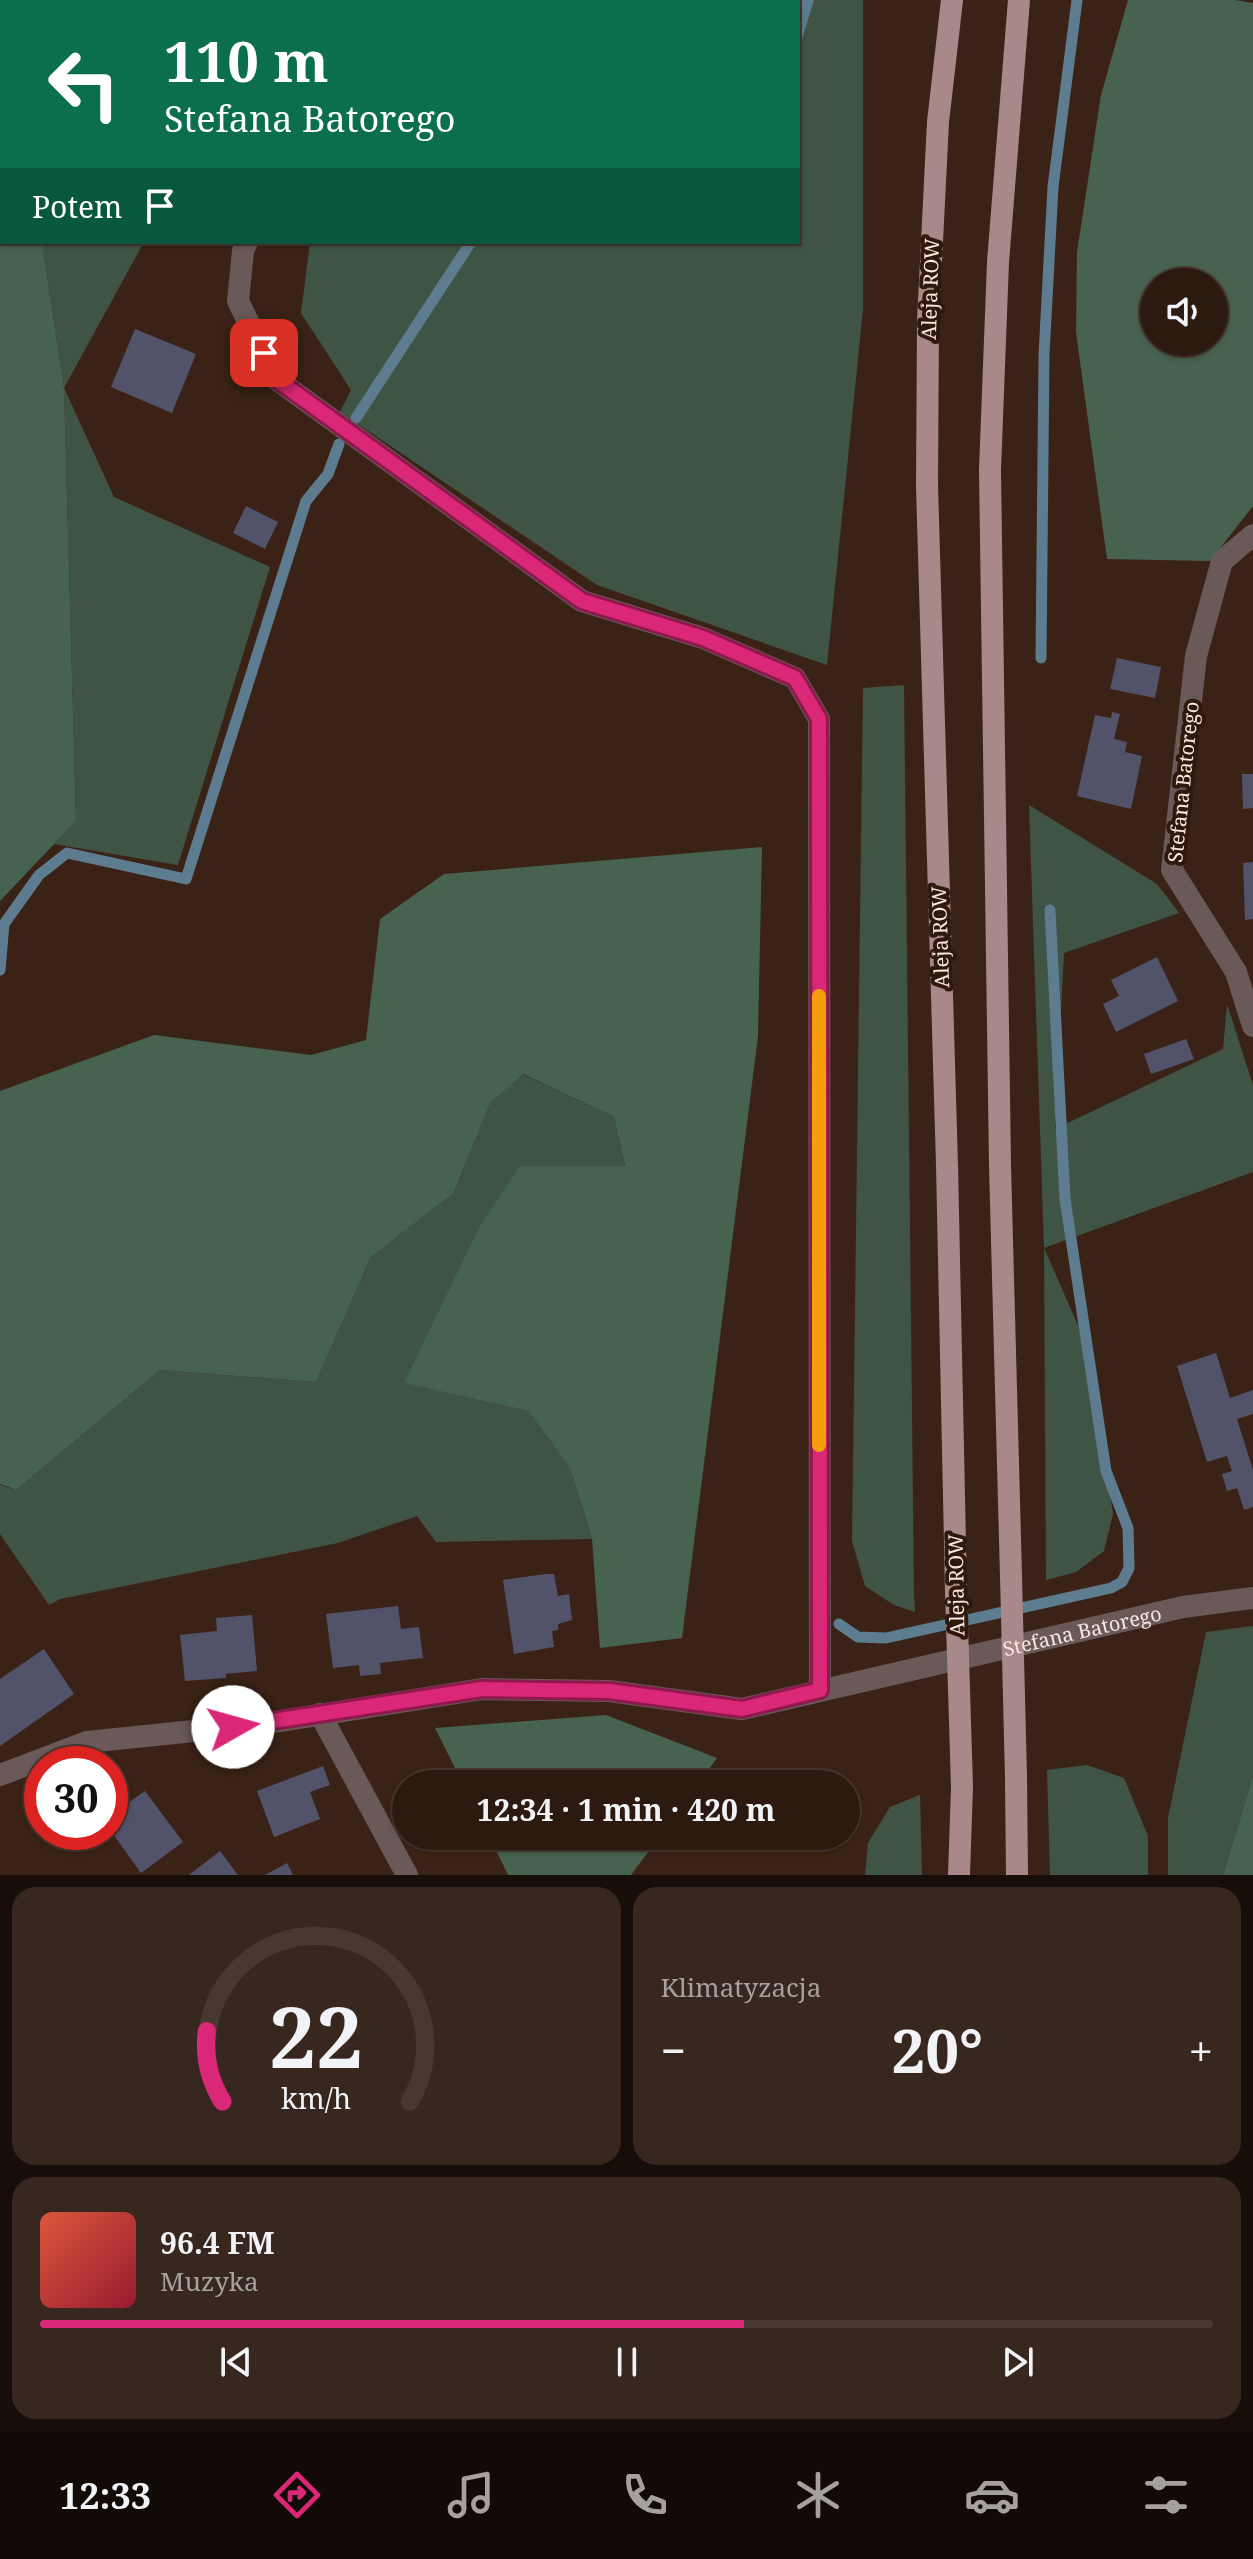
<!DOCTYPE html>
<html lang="pl">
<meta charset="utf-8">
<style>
:root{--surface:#2c1a10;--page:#38271e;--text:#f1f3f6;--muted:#a6a19f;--line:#483830;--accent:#db2777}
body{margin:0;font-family:"Noto Serif",serif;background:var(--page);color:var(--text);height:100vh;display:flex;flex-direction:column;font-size:30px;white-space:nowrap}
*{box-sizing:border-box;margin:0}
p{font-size:26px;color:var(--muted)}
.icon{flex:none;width:44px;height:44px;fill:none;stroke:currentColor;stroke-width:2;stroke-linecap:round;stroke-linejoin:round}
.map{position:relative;height:1875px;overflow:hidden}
.side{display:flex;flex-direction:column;gap:12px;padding:12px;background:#180e09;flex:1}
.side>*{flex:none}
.top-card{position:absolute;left:0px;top:0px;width:800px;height:244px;box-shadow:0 2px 6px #0004,0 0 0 2px var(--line);background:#0b6e4f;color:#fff;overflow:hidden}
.buttons{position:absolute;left:1140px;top:268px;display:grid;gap:16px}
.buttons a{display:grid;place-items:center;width:88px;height:88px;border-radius:50%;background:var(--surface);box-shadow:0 2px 6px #0004,0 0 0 2px var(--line);font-size:40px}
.speed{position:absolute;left:24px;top:1746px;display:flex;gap:16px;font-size:40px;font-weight:700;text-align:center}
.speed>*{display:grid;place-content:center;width:104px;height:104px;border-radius:50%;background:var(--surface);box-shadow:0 2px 6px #0004,0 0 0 2px var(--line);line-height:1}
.speed .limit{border:12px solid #d22;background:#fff;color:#111}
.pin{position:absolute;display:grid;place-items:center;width:68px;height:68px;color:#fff;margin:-34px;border-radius:16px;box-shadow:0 4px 12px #0006}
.me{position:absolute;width:88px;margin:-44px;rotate:83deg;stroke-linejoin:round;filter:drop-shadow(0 0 6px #0008)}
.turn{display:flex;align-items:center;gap:28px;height:168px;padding:0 32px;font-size:36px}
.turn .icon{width:104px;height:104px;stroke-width:2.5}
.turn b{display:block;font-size:56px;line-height:68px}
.then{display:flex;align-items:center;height:76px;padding:0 32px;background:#0003;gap:16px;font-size:30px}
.big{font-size:60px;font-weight:700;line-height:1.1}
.side .widget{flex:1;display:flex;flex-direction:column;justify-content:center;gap:12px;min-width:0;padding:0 28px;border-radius:24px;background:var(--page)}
.side .dial{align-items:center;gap:0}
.dial svg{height:208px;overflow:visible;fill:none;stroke:var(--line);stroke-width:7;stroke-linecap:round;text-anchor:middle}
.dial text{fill:var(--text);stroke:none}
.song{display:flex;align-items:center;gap:24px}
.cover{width:96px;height:96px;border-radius:12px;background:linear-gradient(135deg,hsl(10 70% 55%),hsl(350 70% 35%))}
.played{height:8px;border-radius:4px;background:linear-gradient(90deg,var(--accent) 60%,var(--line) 60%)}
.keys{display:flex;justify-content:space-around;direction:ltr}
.heat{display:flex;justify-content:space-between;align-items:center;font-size:44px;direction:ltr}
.side .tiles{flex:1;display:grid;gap:12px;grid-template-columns:1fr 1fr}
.widget:last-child{grid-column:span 2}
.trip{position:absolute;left:392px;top:1770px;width:468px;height:80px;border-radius:40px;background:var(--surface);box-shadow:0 2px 6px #0004,0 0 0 2px var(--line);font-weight:700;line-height:80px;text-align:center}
.tabs{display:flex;height:128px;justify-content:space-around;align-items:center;background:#120a06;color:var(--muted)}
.tabs .icon{width:56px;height:56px}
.tabs .selected{color:var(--accent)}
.tabs b{font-size:36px;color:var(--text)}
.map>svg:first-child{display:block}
</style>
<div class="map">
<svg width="1253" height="1875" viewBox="0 0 1253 1875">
<rect width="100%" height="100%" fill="#3a2316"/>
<g fill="#405445">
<path d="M485,0H863V309L827,665L597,585L340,412L351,390L301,313L310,242H798V2H484Z"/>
<path d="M42,242H144L64,388L114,497L270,567L178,865L54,844L76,821L64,389Z"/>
<path d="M904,685L914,1594L915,1612L894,1605L865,1586L852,1541L863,688Z"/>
<path d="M1029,805L1157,884L1179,913L1064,953L1055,1129L1223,1049L1227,1004L1253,1085V1172L1044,1248L1088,1348L1113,1514L1104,1551L1076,1572L1046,1580L1044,1247Z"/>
<path d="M522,1074L614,1117L625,1166L405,1383L528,1411L570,1468L592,1539L436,1542L417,1516L338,1543L60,1599L49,1605L0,1534V1485L16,1490L160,1370L316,1382L371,1257L453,1194L491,1102Z"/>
<path d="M1253,1626V1776L1223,1875H1168V1818L1206,1632Z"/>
<path d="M1087,1765L1124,1778L1148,1836V1875H1050L1047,1770Z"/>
<path d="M920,1795L922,1875H865L868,1843L890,1807Z"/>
</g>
<g fill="#47624e" fill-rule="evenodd">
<path d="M1128,0H1235L1253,3V506L1210,561L1107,559L1076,332L1077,252L1101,95ZM1154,282H1214V342H1154Z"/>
<path d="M0,54L2,242H42L64,388L76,821L0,901Z"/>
<path d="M762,847L758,1036L682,1638L600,1648L592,1539L570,1468L528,1411L404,1383L479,1228L520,1166H625L614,1117L523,1074L491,1102L453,1194L371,1257L316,1382L160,1370L16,1490L0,1484V1091L154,1035L311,1055L366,1040L380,919L444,874Z"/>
<path d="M606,1715L717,1758L698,1784H463L435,1728Z"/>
<path d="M1253,1776V1875H1223Z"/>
<path d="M489,1836H660L631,1875H508Z"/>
</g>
<path fill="#5e7c8f" d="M680,0H814L798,52V2H679Z"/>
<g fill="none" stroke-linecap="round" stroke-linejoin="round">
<g stroke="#5e7c8f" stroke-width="11">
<path d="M628,2L629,0"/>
<path d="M356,418L471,242"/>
<path d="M1041,658L1044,355L1053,187L1077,0"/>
<path d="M0,970L4,924L39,875L67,853L186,879L306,501L328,474L339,444"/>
<path d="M839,1624L858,1637L886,1638L1111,1588L1122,1582L1129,1568L1128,1528L1106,1471L1065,1199L1050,910"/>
</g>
</g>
<g fill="#53526b">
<path d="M135,329L196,354L172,413L111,387Z"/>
<path d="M246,506L278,522L265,549L233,533Z"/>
<path d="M1117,658L1161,667L1155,698L1110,689Z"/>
<path d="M1112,712L1120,714L1114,739L1127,742L1125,752L1142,756L1131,809L1077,796L1095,715L1111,718Z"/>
<path d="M1242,774H1253V808L1243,809Z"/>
<path d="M1253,862V919L1245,920L1243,863Z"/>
<path d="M1157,957L1178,1001L1116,1032L1103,1004L1119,996L1111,980Z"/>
<path d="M1186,1039L1194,1059L1151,1074L1144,1054Z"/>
<path d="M1216,1353L1230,1398L1253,1390V1414L1237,1419L1253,1470V1507L1244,1510L1237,1488L1227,1491L1222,1474L1232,1471L1227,1456L1207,1462L1177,1366Z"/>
<path d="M545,1574H554L558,1596L569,1594L572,1620L558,1624V1630L552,1631L554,1647L514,1654L503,1580Z"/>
<path d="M398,1606L401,1629L419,1627L423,1658L380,1663L381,1674L360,1676L359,1665L333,1668L326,1614Z"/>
<path d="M252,1615L257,1671L226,1674V1678L185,1681L180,1635L217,1631L216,1618Z"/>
<path d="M44,1649L74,1694L0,1746V1679Z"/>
<path d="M323,1766L330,1785L310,1792L320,1819L274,1837L257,1791Z"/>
<path d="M145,1791L183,1842L141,1873L110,1830V1821L127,1808L125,1805Z"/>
<path d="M220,1851L238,1875H189Z"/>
<path d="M287,1863L293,1875H265Z"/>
</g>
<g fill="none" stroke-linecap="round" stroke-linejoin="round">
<g stroke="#695959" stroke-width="22">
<path d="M425,2L427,0"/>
<path d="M247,242L243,251L238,301L276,379L582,601L703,638L795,678L819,719L820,1690"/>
<path d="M1253,535L1222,561L1196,656L1172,870L1236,972L1253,1026"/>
<path d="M320,1714L407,1875"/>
<path id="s1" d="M0,1775L87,1742L262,1724L482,1689L609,1691L742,1709L1183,1607L1253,1598"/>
</g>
<g stroke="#a88888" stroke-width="22">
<path d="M952,0L938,122L928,321L927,486L947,1165L956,1591"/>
<path d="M1011,1576L1000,1165L990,470L998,262L1019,0"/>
<path d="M1016,1778L1017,1875"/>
<path d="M959,1875L962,1787"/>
</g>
<g stroke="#a88888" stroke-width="22">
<path d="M1011,1576L1016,1778"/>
<path d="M956,1591L962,1787"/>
</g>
</g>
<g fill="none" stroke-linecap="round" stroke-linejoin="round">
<defs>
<path id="route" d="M233,1727L482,1689L609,1691L742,1709L820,1690L819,719L795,678L703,638L582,601L276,379L264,353"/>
</defs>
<use href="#route" stroke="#8e194d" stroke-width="20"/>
<use href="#route" stroke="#db2777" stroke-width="14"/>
<path stroke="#f59e0b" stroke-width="14" d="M819,996V1445"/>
</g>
<g text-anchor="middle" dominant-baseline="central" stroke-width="8" stroke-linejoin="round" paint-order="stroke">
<g font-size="20" fill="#f7e7df" stroke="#2f190d">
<text transform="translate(930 289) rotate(-88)">Aleja ROW</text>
<text transform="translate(1183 782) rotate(-84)">Stefana Batorego</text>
<text transform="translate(940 937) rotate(-92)">Aleja ROW</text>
<text transform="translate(956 1585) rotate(-91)">Aleja ROW</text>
<text stroke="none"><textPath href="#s1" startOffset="1102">Stefana Batorego</textPath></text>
</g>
</g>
</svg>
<div class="buttons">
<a><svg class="icon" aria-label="sound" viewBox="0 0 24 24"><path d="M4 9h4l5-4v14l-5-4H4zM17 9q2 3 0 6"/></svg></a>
</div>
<div class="speed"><div class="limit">30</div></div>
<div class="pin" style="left:264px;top:353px;background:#d93025"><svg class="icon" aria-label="arrive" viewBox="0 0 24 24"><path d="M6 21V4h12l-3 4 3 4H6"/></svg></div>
<svg class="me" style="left:233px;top:1727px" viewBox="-20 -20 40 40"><circle r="19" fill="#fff"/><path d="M0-13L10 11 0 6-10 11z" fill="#db2777"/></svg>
<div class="trip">12:34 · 1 min · 420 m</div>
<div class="top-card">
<div class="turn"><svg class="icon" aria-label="left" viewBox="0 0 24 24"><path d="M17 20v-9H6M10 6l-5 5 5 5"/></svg><div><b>110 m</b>Stefana Batorego</div></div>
<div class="then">Potem<svg class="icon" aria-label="arrive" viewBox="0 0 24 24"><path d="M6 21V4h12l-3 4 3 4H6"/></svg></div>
</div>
</div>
<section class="side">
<div class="tiles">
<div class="widget dial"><svg viewBox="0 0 100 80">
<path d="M14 69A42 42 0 1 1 86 69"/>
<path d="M14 69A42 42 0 0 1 8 42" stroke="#db2777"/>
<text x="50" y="56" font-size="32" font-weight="700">22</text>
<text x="50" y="72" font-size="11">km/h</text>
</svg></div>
<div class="widget"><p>Klimatyzacja</p>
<div class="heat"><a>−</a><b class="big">20°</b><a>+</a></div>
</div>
<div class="widget">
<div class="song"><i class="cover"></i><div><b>96.4 FM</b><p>Muzyka</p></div></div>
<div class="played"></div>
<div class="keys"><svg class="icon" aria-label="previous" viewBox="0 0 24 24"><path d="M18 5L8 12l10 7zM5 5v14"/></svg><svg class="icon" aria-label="pause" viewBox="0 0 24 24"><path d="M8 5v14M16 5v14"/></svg><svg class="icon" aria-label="next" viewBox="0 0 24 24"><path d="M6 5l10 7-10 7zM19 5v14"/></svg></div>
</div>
</div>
</section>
<nav class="tabs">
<b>12:33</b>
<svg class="icon selected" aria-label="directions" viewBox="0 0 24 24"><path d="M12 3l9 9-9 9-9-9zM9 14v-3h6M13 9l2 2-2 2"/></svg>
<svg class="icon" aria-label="music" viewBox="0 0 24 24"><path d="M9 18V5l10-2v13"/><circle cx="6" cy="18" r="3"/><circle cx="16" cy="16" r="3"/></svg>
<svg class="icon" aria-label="phone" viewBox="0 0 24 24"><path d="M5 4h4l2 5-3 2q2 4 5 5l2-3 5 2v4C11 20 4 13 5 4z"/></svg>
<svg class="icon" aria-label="climate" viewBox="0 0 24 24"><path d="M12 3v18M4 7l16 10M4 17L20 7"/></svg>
<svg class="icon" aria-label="car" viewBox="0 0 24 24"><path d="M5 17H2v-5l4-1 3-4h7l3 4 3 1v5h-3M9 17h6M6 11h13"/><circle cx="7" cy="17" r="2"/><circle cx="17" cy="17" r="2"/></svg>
<svg class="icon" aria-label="filters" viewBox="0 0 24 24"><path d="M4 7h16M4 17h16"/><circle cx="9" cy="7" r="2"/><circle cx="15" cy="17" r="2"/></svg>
</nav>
